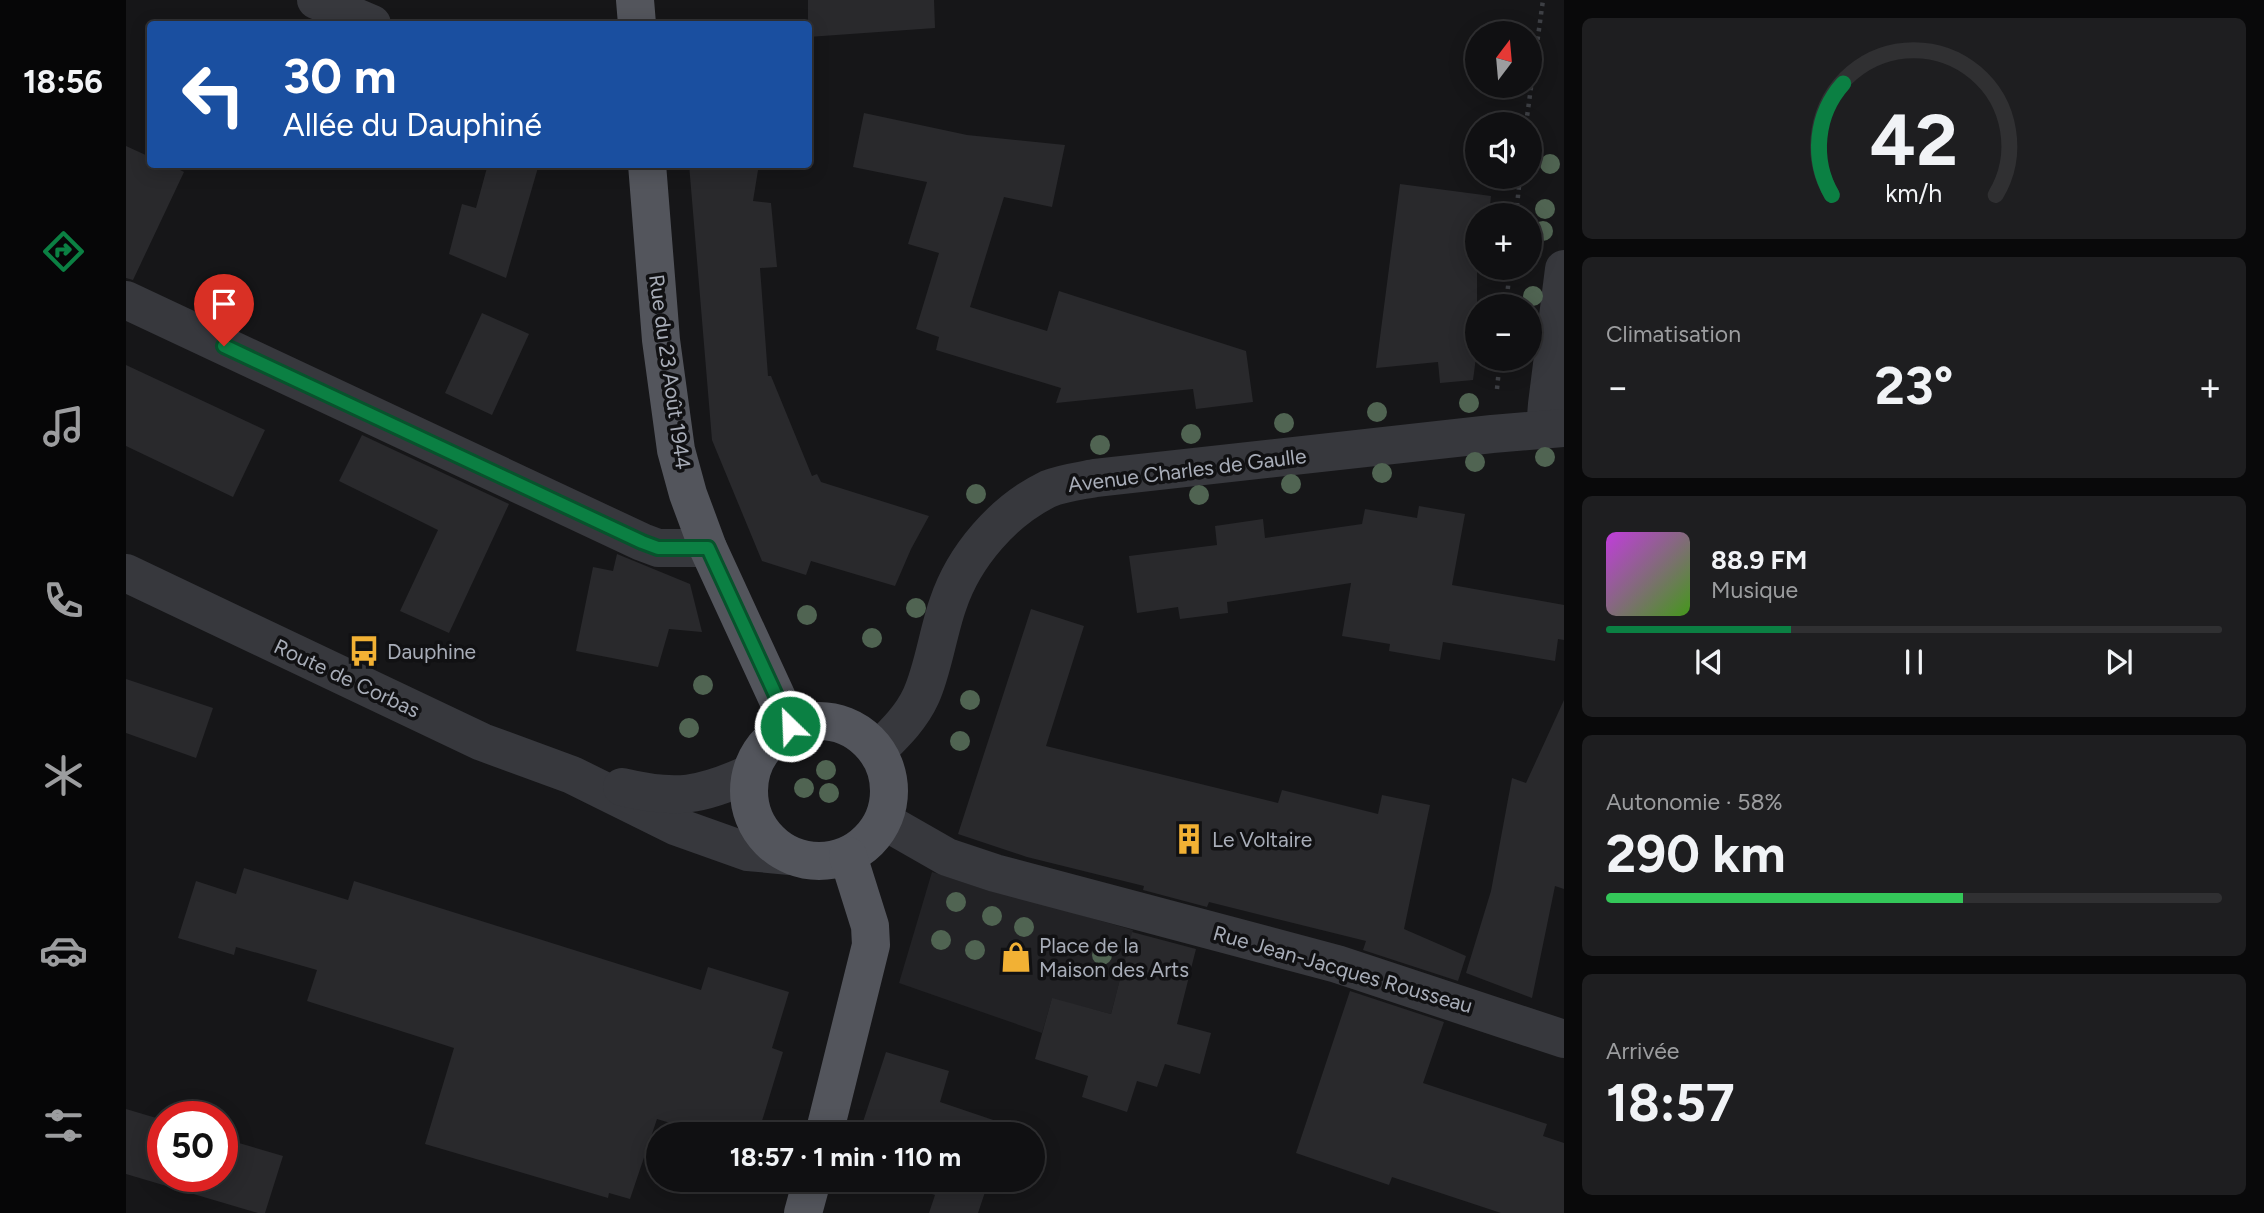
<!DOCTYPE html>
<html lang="fr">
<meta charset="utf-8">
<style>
:root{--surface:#101012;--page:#1e1e20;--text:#f1f3f6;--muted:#9c9d9f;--line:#303032;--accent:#0b8043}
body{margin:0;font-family:Figtree,sans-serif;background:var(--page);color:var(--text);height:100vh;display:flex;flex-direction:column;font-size:26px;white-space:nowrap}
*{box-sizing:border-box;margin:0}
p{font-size:23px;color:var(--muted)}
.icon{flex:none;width:38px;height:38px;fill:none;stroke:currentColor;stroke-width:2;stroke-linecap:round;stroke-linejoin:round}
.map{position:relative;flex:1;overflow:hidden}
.sheet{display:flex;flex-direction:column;gap:18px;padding:18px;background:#09090a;width:700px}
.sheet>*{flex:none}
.top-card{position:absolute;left:21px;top:21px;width:665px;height:147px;border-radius:7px;box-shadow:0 4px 18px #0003,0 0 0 2px var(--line);background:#1a4fa0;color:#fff;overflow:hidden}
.needle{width:46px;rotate:16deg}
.buttons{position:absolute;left:1339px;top:21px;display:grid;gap:14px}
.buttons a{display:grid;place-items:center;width:77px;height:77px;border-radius:50%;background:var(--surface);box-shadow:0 4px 18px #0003,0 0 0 2px var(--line);font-size:35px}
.speed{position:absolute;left:21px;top:1101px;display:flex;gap:14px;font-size:35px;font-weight:700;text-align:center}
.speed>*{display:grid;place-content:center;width:91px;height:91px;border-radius:50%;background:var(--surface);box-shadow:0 4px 18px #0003,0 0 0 2px var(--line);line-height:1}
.speed .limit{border:10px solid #d22;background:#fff;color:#111}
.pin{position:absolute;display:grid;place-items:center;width:60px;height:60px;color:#fff;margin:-72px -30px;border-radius:50% 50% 50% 0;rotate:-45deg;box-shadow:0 0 7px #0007}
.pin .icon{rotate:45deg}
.me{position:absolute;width:77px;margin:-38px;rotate:336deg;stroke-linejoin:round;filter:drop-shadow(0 0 5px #0008)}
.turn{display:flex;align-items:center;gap:24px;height:147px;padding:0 21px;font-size:32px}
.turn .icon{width:91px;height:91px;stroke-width:2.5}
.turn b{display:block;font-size:49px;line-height:60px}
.big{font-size:52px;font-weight:700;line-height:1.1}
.sheet .widget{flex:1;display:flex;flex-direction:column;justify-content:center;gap:10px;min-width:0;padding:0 24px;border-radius:10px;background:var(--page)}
.sheet .dial{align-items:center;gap:0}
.dial svg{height:182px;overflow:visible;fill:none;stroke:var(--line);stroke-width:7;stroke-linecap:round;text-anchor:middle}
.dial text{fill:var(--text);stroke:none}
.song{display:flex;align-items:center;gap:21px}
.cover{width:84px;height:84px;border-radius:10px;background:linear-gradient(135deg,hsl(290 70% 55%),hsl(100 70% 35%))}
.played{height:7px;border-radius:4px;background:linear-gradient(90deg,var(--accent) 30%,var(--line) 30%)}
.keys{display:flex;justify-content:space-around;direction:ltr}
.heat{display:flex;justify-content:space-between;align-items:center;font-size:38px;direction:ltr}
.charge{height:10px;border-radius:5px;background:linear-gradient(90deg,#34c759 58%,var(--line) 0)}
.trip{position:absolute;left:520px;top:1122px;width:399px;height:70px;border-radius:35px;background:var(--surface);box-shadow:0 4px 18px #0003,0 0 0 2px var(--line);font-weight:700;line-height:70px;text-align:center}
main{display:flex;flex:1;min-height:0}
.tab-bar{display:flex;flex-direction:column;width:126px;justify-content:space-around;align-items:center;background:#060607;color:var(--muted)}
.tab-bar .icon{width:49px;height:49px}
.tab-bar .on{color:var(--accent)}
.tab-bar b{font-size:32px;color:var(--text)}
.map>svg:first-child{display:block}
</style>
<main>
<nav class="tab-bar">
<b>18:56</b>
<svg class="icon on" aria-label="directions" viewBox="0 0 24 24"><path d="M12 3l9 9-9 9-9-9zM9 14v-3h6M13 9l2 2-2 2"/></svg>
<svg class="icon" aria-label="music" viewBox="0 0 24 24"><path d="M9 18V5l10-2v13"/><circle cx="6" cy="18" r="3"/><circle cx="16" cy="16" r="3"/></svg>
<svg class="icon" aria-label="phone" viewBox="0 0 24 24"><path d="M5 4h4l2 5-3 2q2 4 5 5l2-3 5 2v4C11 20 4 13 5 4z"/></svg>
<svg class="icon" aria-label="climate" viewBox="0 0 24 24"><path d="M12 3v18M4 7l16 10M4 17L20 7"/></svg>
<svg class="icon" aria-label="car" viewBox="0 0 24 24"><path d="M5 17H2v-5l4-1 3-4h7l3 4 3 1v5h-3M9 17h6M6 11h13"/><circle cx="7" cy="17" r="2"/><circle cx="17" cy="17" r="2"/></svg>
<svg class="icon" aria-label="filters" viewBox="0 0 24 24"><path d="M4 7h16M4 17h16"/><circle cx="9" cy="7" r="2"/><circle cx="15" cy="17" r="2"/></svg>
</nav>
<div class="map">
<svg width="1438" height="1213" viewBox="0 0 1438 1213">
<rect width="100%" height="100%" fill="#161618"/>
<path fill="#222225" d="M806,872L1007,930L985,1014L926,999L916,1033L773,983Z"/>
<g fill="#29292c">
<path d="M682,0H808L809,28L682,37Z"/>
<path d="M738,113L841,135L939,145L926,207L878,197L844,307L921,331L933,291L1120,351L1127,402L1070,409L1067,389L930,403L935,388L810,350L813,337L790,329L813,253L782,244L801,182L727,167Z"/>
<path d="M0,146L24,157V164H42L58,172L7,280L0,278Z"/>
<path d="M362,164H413L380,278L323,254L336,204L350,208Z"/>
<path d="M563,164H633L627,201L645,203L651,267L634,268L642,376H645L686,476L691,474L695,482L803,516L785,549L769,586L685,561L680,575L636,561L586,440Z"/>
<path d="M1274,184L1365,196L1363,215H1351V268H1356V272L1351,271V350L1347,380L1314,383L1312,362L1250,368Z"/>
<path d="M356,313L403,334L366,415L319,393Z"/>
<path d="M0,365L139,430L107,497L0,446Z"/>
<path d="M236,435L383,504L323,633L274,611L312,530L213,481Z"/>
<path d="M1293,506L1339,514L1326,585L1438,605V640L1432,639L1429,661L1317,642L1314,660L1263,651L1264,644L1216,636L1225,583L1101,602L1102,613L1054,619L1052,607L1011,613L1003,556L1091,545L1089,526L1137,519L1139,538L1236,524L1239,509L1291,518Z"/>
<path d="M491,554L564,584L576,632L543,629L532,667L450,651L467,567L487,571Z"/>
<path d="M905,609L958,626L920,746L1152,803L1156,790L1252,814L1256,795L1304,805L1278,929L1340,956L1332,981L1237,950L1240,941L1083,902L1081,907L1017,890L1018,886L901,857L832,834Z"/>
<path d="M0,679L87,708L70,758L0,733Z"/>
<path d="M1438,700V889L1429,886L1406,998L1340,973L1365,891L1386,778L1400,783Z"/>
<path d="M118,868L222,900L228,881L575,990L582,967L663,992L646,1048L657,1052L632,1134H581L531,1119L504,1199L483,1193L482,1198L299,1144L328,1048L181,1001L191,970L110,947L108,955L52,938L70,881L110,894Z"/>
<path d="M1006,932L1070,949L1051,1024L1085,1033L1074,1074L1039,1064L1031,1087L1011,1081L1001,1112L956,1097L962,1076L909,1059L926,998L985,1014Z"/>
<path d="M1224,991L1318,1022L1297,1083L1421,1124L1417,1136L1438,1143V1213H1375L1266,1177L1263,1185L1170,1153Z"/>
<path d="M760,1052L823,1071L814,1102L882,1125L879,1134H733Z"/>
<path d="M0,1109L37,1120V1176H96V1138L157,1156L139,1213H132L0,1174Z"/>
<path d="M763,1180H863L852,1213H803L809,1195Z"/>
</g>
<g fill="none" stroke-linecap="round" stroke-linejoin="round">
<g stroke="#3d3f44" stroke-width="4.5" stroke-dasharray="3.5 5" stroke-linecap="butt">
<path d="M1400,124L1417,0"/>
<path d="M1390,215L1394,177"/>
<path d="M1380,306L1384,268"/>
<path d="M1371,389L1374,359"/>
</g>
<g stroke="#37383d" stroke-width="38">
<path d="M190,0L246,24"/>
<path d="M0,300L516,542L532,548H582"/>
<path d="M1419,430L1421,404L1438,269"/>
<path d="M0,573L356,742L446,775L549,826L622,852L664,856"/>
<path d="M751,751C768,734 785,718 795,696C807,670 812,632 822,604C838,556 877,511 922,489C936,483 954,481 969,478L1366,434L1438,428"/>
<path d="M496,787C550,800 575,796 625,773"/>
<path d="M758,821L821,857L869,873L1211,964L1438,1039"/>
</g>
<g stroke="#53555c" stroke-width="38">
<path d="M509,0L511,24"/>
<path d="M521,164L535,340L550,450L562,494L582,548L664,726"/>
<circle cx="693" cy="791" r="70"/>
<path d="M698,1134L745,945L744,926L722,856"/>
<path d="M677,1213L686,1180"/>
</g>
</g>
<g fill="#506452">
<circle cx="1424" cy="164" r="10"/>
<circle cx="1419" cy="209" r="10"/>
<circle cx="1417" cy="231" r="10"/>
<circle cx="1407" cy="296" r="10"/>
<circle cx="1343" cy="403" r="10"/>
<circle cx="1251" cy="412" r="10"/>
<circle cx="1158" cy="423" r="10"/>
<circle cx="1065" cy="434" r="10"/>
<circle cx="974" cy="445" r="10"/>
<circle cx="1419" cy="457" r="10"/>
<circle cx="1349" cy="462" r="10"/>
<circle cx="1256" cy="473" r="10"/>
<circle cx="1165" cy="484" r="10"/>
<circle cx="850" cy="494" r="10"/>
<circle cx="1073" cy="495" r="10"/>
<circle cx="790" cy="608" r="10"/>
<circle cx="681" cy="615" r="10"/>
<circle cx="746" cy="638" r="10"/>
<circle cx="577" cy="685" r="10"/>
<circle cx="844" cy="700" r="10"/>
<circle cx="563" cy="728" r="10"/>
<circle cx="834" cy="741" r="10"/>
<circle cx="700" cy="770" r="10"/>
<circle cx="678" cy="788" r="10"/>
<circle cx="703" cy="793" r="10"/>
<circle cx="830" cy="902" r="10"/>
<circle cx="866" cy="916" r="10"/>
<circle cx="898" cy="927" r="10"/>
<circle cx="815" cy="940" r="10"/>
<circle cx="849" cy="950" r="10"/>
<circle cx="976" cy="955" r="10"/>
<circle cx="889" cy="963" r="10"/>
</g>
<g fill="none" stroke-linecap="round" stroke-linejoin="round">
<defs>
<path id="route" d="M98,346L516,542L532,548H582L664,726"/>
</defs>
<use href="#route" stroke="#07532c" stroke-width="18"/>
<use href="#route" stroke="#0b8043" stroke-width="12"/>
</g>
<defs>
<symbol id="bus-bare" viewBox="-9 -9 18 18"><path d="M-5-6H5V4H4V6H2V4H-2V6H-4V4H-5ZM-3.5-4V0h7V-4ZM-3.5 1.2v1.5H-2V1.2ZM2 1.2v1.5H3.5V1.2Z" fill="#f2b134" stroke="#111113" stroke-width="2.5" paint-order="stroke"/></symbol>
<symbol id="building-bare" viewBox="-9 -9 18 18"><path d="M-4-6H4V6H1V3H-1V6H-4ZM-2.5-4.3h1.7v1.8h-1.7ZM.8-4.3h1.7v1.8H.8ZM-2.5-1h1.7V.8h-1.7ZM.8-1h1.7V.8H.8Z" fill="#f2b134" stroke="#111113" stroke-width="2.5" paint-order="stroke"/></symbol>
<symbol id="shop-bare" viewBox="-9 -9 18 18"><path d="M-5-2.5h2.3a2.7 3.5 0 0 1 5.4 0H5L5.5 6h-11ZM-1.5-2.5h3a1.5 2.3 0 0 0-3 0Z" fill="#f2b134" stroke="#111113" stroke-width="2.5" paint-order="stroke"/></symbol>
</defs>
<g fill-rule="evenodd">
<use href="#bus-bare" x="216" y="629" width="44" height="44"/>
<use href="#building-bare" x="1041" y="817" width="44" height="44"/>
<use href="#shop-bare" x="868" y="935" width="44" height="44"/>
</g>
<g text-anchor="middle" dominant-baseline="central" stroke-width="7" stroke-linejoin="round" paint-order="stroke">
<g font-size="21" fill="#a8adb8" stroke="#111113">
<text transform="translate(544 372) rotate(82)">Rue du 23 Août 1944</text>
<text transform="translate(1061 470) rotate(-7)">Avenue Charles de Gaulle</text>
<text transform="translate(221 678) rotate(25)">Route de Corbas</text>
<text transform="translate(1217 969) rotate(16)">Rue Jean-Jacques Rousseau</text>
</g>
<g font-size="21" fill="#a8adb8" stroke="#111113" text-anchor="start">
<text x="261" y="651">Dauphine</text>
<text x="1086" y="839">Le Voltaire</text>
<text x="913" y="945">Place de la<tspan x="913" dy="24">Maison des Arts</tspan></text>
</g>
</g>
</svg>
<div class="buttons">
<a><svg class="needle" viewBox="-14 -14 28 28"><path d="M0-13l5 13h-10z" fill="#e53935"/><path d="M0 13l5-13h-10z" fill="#9c9d9f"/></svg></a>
<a><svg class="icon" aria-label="sound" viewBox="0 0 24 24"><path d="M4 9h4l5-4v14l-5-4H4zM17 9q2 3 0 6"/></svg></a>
<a>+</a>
<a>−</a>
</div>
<div class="speed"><div class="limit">50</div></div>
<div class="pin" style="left:98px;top:346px;background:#d93025"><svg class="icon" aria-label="arrive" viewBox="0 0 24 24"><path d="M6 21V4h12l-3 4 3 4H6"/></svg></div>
<svg class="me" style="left:664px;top:726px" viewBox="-20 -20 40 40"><circle r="17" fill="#0b8043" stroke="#fff" stroke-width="3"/><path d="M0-11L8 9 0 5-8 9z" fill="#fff"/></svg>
<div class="trip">18:57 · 1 min · 110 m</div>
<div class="top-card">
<div class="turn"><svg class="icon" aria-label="left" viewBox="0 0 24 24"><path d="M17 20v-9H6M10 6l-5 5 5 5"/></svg><div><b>30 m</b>Allée du Dauphiné</div></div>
</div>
</div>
<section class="sheet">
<div class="widget dial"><svg viewBox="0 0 100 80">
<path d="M14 69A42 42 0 1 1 86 69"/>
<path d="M14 69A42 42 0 0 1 19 20" stroke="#0b8043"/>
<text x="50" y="56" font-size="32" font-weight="700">42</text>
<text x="50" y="72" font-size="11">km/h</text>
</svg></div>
<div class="widget"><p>Climatisation</p>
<div class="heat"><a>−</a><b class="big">23°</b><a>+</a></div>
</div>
<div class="widget">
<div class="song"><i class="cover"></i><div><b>88.9 FM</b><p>Musique</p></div></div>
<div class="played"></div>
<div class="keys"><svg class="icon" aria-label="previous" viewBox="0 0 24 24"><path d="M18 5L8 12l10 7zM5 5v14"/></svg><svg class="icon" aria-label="pause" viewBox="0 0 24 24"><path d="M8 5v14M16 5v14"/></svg><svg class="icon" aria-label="next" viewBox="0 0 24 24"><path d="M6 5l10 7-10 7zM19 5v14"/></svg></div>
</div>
<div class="widget"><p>Autonomie · 58%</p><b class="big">290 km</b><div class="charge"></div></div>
<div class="widget"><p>Arrivée</p><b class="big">18:57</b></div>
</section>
</main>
